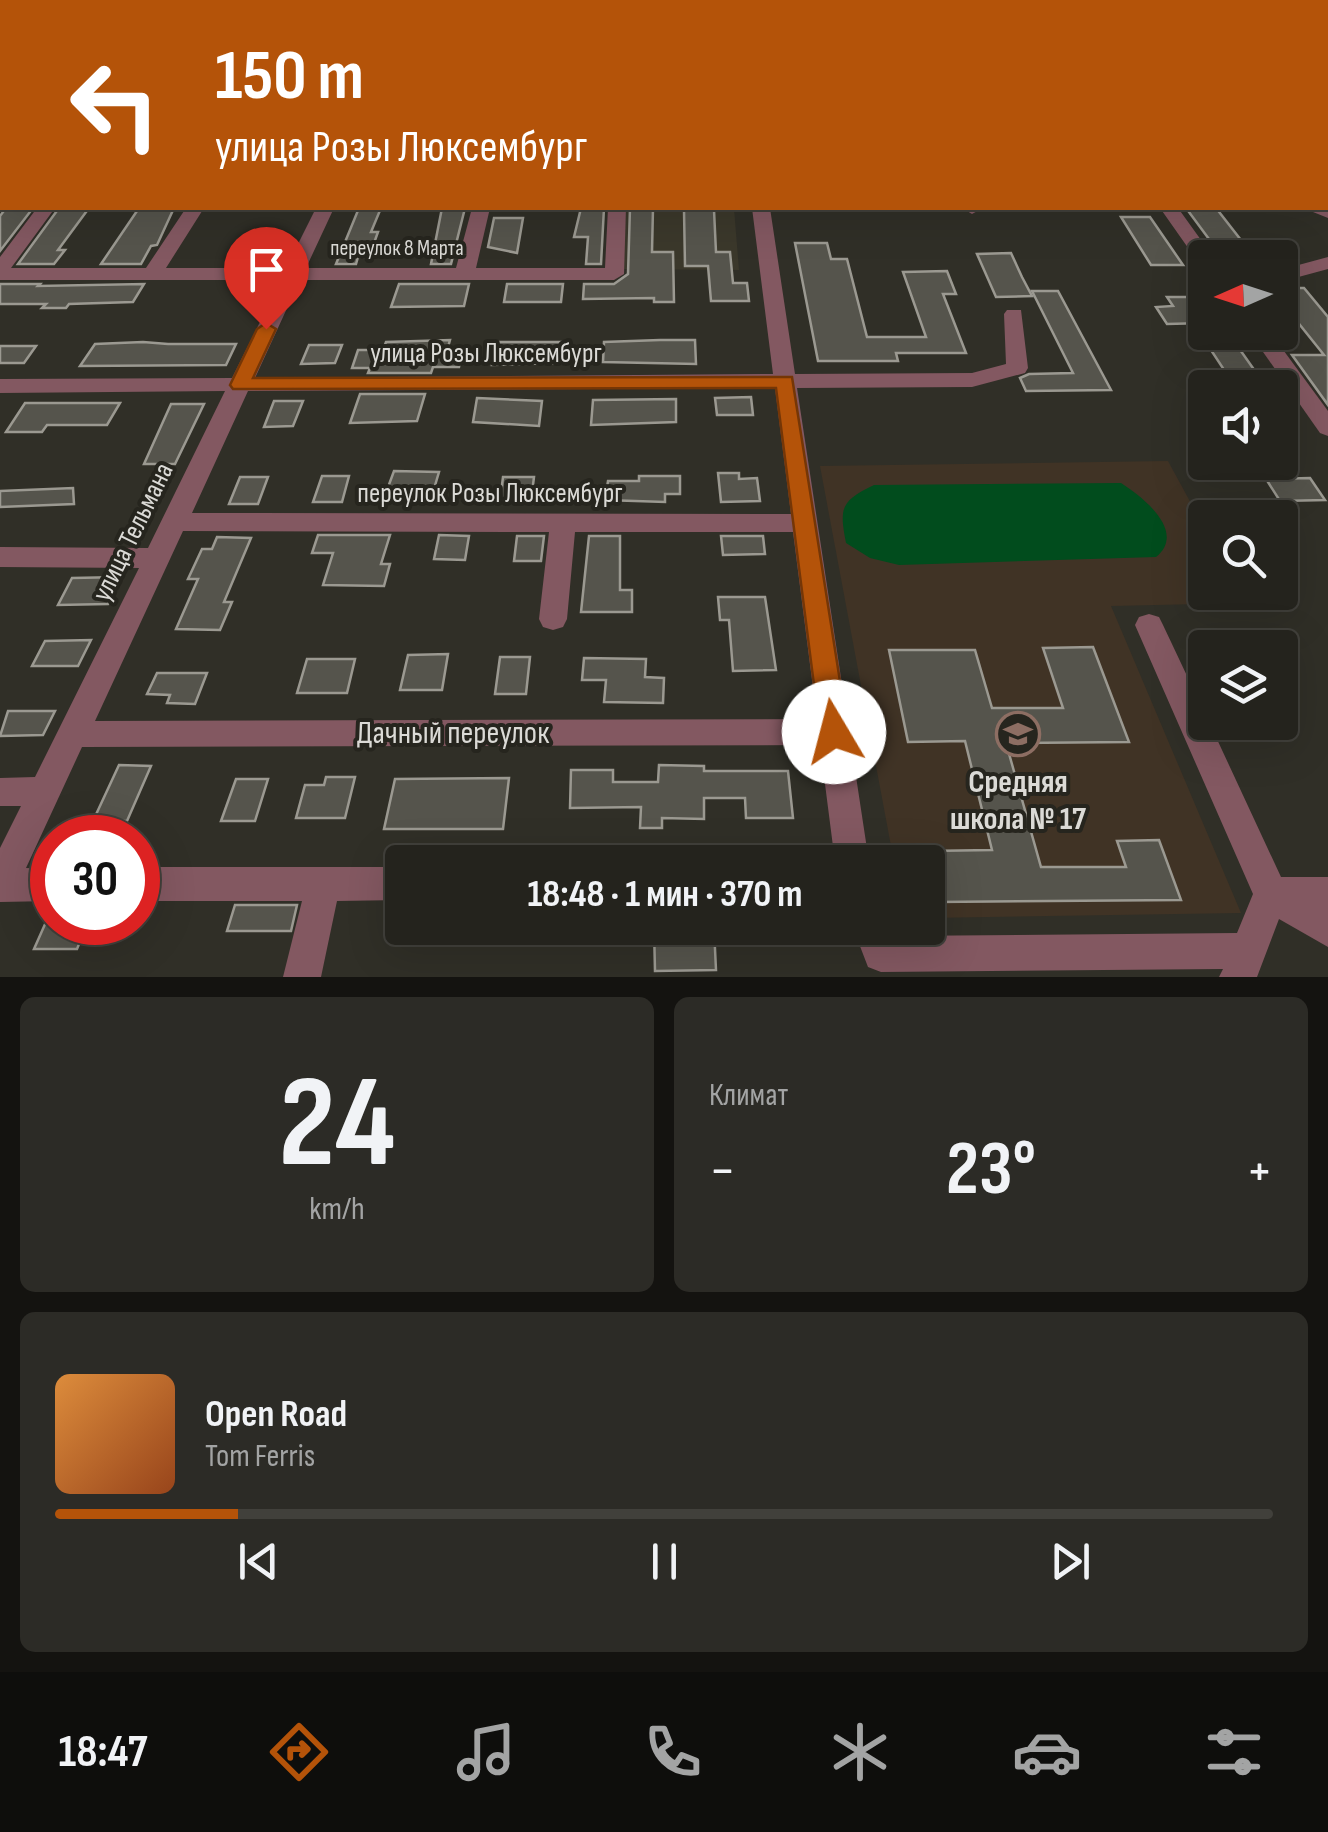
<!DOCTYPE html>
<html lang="ru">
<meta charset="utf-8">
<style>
:root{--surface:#24231d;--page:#2c2b26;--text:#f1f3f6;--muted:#a3a4a4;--line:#41403b;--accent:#b45309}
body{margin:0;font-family:"Sofia Sans Condensed",sans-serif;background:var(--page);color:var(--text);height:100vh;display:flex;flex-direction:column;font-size:38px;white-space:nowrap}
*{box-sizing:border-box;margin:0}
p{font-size:32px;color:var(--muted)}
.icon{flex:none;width:55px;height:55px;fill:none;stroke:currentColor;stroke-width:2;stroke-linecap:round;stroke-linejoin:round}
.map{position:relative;height:977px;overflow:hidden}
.details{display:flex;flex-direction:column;gap:20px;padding:20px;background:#141310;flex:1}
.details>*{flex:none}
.guide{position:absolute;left:0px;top:0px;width:1330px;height:210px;box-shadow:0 10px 40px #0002,0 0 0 2px var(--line);background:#b45309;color:#fff;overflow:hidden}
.needle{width:65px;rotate:267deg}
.tools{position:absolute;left:1188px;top:240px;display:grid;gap:20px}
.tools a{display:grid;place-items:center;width:110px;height:110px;border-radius:10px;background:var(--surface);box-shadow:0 10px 40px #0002,0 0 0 2px var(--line);font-size:50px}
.speed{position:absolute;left:30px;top:815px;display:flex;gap:20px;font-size:50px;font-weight:700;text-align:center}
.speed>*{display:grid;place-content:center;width:130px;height:130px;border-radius:50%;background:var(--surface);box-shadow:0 10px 40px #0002,0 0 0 2px var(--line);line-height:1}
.speed .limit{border:15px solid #d22;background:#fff;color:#111}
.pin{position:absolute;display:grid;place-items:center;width:85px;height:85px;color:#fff;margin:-102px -42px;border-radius:50% 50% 50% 0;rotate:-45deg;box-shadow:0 0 10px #0007}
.pin .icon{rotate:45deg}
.me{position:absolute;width:110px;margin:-55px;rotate:352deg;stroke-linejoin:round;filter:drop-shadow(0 0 8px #0008)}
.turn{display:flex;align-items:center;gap:35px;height:210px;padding:0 50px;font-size:45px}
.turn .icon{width:130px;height:130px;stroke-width:2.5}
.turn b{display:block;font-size:70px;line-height:85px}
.big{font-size:75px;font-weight:700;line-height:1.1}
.details .widget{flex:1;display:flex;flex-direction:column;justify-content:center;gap:15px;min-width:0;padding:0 35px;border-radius:15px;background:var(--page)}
.details .dial{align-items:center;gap:0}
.dial b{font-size:130px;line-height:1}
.song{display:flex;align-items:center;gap:30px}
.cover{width:120px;height:120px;border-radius:15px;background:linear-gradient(135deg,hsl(30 70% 55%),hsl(20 70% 35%))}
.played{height:10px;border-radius:5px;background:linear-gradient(90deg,var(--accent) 15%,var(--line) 15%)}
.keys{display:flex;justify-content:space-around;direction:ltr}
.heat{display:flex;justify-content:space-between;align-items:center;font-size:55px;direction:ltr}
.details .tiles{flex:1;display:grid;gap:20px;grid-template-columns:1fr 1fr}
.widget:last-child{grid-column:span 2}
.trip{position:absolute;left:385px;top:845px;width:560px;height:100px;border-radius:10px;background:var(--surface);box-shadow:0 10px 40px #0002,0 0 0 2px var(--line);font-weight:700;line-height:100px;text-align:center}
.tab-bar{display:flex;height:160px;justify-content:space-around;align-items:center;background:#0e0e0c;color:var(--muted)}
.tab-bar .icon{width:70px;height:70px}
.tab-bar .current{color:var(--accent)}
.tab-bar b{font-size:45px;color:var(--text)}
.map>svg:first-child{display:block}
</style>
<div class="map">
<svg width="1328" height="977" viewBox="0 0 1328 977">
<rect width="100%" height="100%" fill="#302f27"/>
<path fill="#3b382b" d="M626,208H734L739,270L622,269Z"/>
<path fill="#403325" d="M1168,461L1205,529V592L1239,593L1245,603L1111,606L1241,913L928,918V862H894L820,466Z"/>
<path fill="#014c1d" d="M1121,483C1143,497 1187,532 1156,557L899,565L870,558L846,543C839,507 841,501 874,485Z"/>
<g fill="#55544c" stroke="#9b9991" stroke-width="2.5">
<path d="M6,208H33L0,251V216Z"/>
<path d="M59,208H89L58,250H65L54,264H18Z"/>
<path d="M139,208H174L157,245L151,246L141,264H101Z"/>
<path d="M359,208H381L371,232H378L369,257H358L356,264H336Z"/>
<path d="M442,208H465L451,264H431Z"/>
<path d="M581,208H604L601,264H586L588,237H574Z"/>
<path d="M630,208H653L652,252H673L674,302H654V298L583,299L584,284H614L628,274Z"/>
<path d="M1186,208H1216L1255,258H1223Z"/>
<path d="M684,210H714L716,252H730L733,283H747L749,301H711L708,266H685Z"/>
<path d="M1121,217H1150L1183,265H1151Z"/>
<path d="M494,218H523L517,253L488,247Z"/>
<path d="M795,243H827L831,259H847L867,337H926L903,272L947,271L956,294H943L966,353H896L898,361H818Z"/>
<path d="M1011,253L1022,277L1032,296L996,297L977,254Z"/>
<path d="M0,284H40L38,286L144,284L133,302L69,304L66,308H42L46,304H0Z"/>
<path d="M399,284H469L464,306L391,307Z"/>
<path d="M507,284H563L561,302H504Z"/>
<path d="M1280,288H1304L1328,317V405L1292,355H1324L1280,300Z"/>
<path d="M1032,291H1058L1111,390L1026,391L1020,378L1029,374L1073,373Z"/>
<path d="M1167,297H1200L1205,304V323L1167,324L1156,307L1173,306Z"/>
<path d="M1231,337L1267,388H1236L1203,338Z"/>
<path d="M450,340L447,351H462L459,367H433L431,373H368L370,368H352L358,350H383L386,342Z"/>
<path d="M660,340H695L696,364L603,362L604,342Z"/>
<path d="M143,342L168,344H236L226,365L80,366L95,344Z"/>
<path d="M496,342H564L561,363L492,365Z"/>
<path d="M309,345H342L335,363L301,364Z"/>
<path d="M0,346H36L24,363H0Z"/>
<path d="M360,394H425L417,421L350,423Z"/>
<path d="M751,397L753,415H717L715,398Z"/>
<path d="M477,398L542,401L539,426L473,422Z"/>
<path d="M676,399V422L591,425L593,400Z"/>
<path d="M274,401H303L293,426L264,427Z"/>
<path d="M25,403H120L107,425H47L42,432H6Z"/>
<path d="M171,404H204L175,464H144Z"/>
<path d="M394,471L439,472L431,499L384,498Z"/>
<path d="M718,473H739V479L757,478L760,501L721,502Z"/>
<path d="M322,476H349L342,502H313Z"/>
<path d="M639,476H680V494H665V502L605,500L608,481H639Z"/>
<path d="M240,477H268L258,504H229Z"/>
<path d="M503,477H534L531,501H500Z"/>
<path d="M1310,478L1325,500L1280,501L1266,479Z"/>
<path d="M73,488L74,504L0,507V491Z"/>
<path d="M318,535H390L381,564H390L384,586L323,585L333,553H312Z"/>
<path d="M439,535L469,536L465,560L434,559Z"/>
<path d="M517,536H544L541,561H514Z"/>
<path d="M589,536H620V590H632V612H581Z"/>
<path d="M721,536H763L765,554L723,555Z"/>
<path d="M217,537L251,538L224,602H232L220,630L176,629L198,579H188L202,549H212Z"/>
<path d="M121,577L108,604L58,605L72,578Z"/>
<path d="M718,597H765L776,670L733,671L729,620H720Z"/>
<path d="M91,640L78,666H32L45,641Z"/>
<path d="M1093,647L1129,742L1006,743L1041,867H1126L1117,841L1159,840L1181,900L937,902L927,851L992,850L965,741L908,742L889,650H975L992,708H1063L1043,648Z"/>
<path d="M448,654L442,690H400L408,655Z"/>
<path d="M500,657H530L526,694H495Z"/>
<path d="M584,658L646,659L645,677L664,678L663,703L604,702L606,680H582Z"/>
<path d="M307,659H355L347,693H297Z"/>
<path d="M157,673H207L195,704L167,703L170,695L147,694Z"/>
<path d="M8,711H55L43,735L0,736Z"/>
<path d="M119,765L151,766L127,821H93Z"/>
<path d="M659,765L704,766V771H788L793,818H746L745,798H704V819L662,818V828H640L641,807L570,808L571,770H613V782H658Z"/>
<path d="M326,777H355L345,818H296L305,785H324Z"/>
<path d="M509,778L503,829H384L395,779Z"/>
<path d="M236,779H268L255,821H221Z"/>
<path d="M235,905H297L291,931H227Z"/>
<path d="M46,922H88L77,949H34Z"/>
<path d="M654,928H714L716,970L655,971Z"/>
</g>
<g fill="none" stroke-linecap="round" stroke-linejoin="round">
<g fill="#835861" fill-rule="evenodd">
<rect x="536" y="0" width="12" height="2"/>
<path d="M719,0H736L737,2H720Z"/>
<path d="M2,98V110L0,111V99Z"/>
<rect x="0" y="160" width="2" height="10"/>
<path d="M1328,207V218L1303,208Z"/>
<path d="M37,208H55L11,268H146L186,208H204L166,268H286L316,208H334L306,268H456L472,208H490L476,268H605L608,208H626L624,274L614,280H300L255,378L773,374L752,208H770L795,374L972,373L1006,364L1004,314L1007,310H1021L1028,368L1025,373L972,387L797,388L869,862H835L820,745L82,747L26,868L52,869V901L0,902V848L21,806H0V778L35,777L139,568L0,567V547L148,548L225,391L0,393V379L232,378L281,280H0V257ZM775,388L791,514L192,513L248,391ZM183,531L549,532L539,619L543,627L553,630L563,627L567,619L575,532H793L817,719L95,721Z"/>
<path d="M962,208H980L981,209L972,214Z"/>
<path d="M1160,208H1178L1214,258H1205V264L1198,262Z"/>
<path d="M1328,257V269L1280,282V270Z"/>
<path d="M1249,332H1270L1328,411V436L1320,433Z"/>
<path d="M1149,614L1159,617L1163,625L1205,714V722H1209L1281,877H1328V947L1279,919L1257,977H1219L1223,969L881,972L868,967L853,928H889L892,936L1237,933L1253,894L1135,625L1139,617Z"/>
<path d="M138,867H402V900L337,901L321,977H283L302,901H138Z"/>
</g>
<g fill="#d57e92" fill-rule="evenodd">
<path d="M1022,0H1035L1036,2H1023Z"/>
<path d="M0,92L2,93V102H0Z"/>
</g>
</g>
<path fill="#b45309" stroke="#753606" stroke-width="2.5" d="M266,323L276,329L253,378L792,377L848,732L844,740L834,744L824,740L820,732L776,388L233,389L230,385L257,329Z"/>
<defs>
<symbol id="school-ring" viewBox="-11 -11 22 22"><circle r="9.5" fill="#26251e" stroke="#8d6e63" stroke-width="1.5"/><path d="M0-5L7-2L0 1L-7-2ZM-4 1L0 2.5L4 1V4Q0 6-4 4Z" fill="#8d6e63"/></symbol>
</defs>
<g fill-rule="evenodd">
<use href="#school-ring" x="993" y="709" width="50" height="50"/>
</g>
<g text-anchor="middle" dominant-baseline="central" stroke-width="8" stroke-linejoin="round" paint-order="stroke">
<g font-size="22" fill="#dbdad6" stroke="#26251e">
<text x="397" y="248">переулок 8 Марта</text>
</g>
<g font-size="28" fill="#dbdad6" stroke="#26251e">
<text x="486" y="353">улица Розы Люксембург</text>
<text x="490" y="493">переулок Розы Люксембург</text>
<text transform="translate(133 532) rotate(-64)">улица Тельмана</text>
</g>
<g font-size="32" fill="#dbdad6" stroke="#26251e">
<text x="453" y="733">Дачный переулок</text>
</g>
<g font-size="32" font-weight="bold" fill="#dbdad6" stroke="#26251e">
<text x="1018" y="782">Средняя<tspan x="1018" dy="37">школа № 17</tspan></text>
</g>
</g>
</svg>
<div class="tools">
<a><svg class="needle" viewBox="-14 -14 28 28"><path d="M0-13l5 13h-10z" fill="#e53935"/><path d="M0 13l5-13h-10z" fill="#a3a4a4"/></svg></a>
<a><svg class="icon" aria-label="sound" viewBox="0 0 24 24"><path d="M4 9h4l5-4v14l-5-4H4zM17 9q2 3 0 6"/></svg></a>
<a><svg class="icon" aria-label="search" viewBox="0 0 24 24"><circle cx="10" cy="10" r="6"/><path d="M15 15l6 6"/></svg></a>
<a><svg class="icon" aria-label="layers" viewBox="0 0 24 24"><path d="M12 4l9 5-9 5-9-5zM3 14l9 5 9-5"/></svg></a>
</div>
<div class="speed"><div class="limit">30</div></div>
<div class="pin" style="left:266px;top:329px;background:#d93025"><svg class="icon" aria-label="arrive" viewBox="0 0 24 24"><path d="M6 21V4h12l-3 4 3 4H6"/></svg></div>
<svg class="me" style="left:834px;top:732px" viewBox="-20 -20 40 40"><circle r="19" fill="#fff"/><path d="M0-13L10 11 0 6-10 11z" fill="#b45309"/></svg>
<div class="trip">18:48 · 1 мин · 370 m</div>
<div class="guide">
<div class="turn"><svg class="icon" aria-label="left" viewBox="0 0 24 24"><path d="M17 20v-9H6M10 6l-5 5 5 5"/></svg><div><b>150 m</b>улица Розы Люксембург</div></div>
</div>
</div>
<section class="details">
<div class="tiles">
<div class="widget dial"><b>24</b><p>km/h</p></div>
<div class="widget"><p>Климат</p>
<div class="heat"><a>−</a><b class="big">23°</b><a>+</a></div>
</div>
<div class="widget">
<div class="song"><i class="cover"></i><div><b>Open Road</b><p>Tom Ferris</p></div></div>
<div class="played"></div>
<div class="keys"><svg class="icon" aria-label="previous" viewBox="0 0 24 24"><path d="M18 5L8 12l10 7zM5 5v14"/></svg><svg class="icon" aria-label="pause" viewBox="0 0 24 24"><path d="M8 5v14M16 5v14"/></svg><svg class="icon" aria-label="next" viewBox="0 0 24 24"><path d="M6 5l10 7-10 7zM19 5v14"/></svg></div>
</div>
</div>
</section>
<nav class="tab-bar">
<b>18:47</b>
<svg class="icon current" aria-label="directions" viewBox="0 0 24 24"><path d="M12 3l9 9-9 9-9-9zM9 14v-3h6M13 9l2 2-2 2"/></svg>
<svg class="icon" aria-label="music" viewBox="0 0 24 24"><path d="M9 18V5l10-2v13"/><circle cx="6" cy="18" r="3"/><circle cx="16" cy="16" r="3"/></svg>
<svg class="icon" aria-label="phone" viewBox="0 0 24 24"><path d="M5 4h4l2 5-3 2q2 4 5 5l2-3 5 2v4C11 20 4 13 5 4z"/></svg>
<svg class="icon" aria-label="climate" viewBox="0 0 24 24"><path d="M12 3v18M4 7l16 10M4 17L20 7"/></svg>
<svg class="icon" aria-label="car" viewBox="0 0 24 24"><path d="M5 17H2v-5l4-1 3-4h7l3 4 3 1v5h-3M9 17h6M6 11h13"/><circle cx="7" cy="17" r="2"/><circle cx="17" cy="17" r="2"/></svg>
<svg class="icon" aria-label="filters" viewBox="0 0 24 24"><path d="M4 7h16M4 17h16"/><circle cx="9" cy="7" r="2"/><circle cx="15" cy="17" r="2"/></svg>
</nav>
